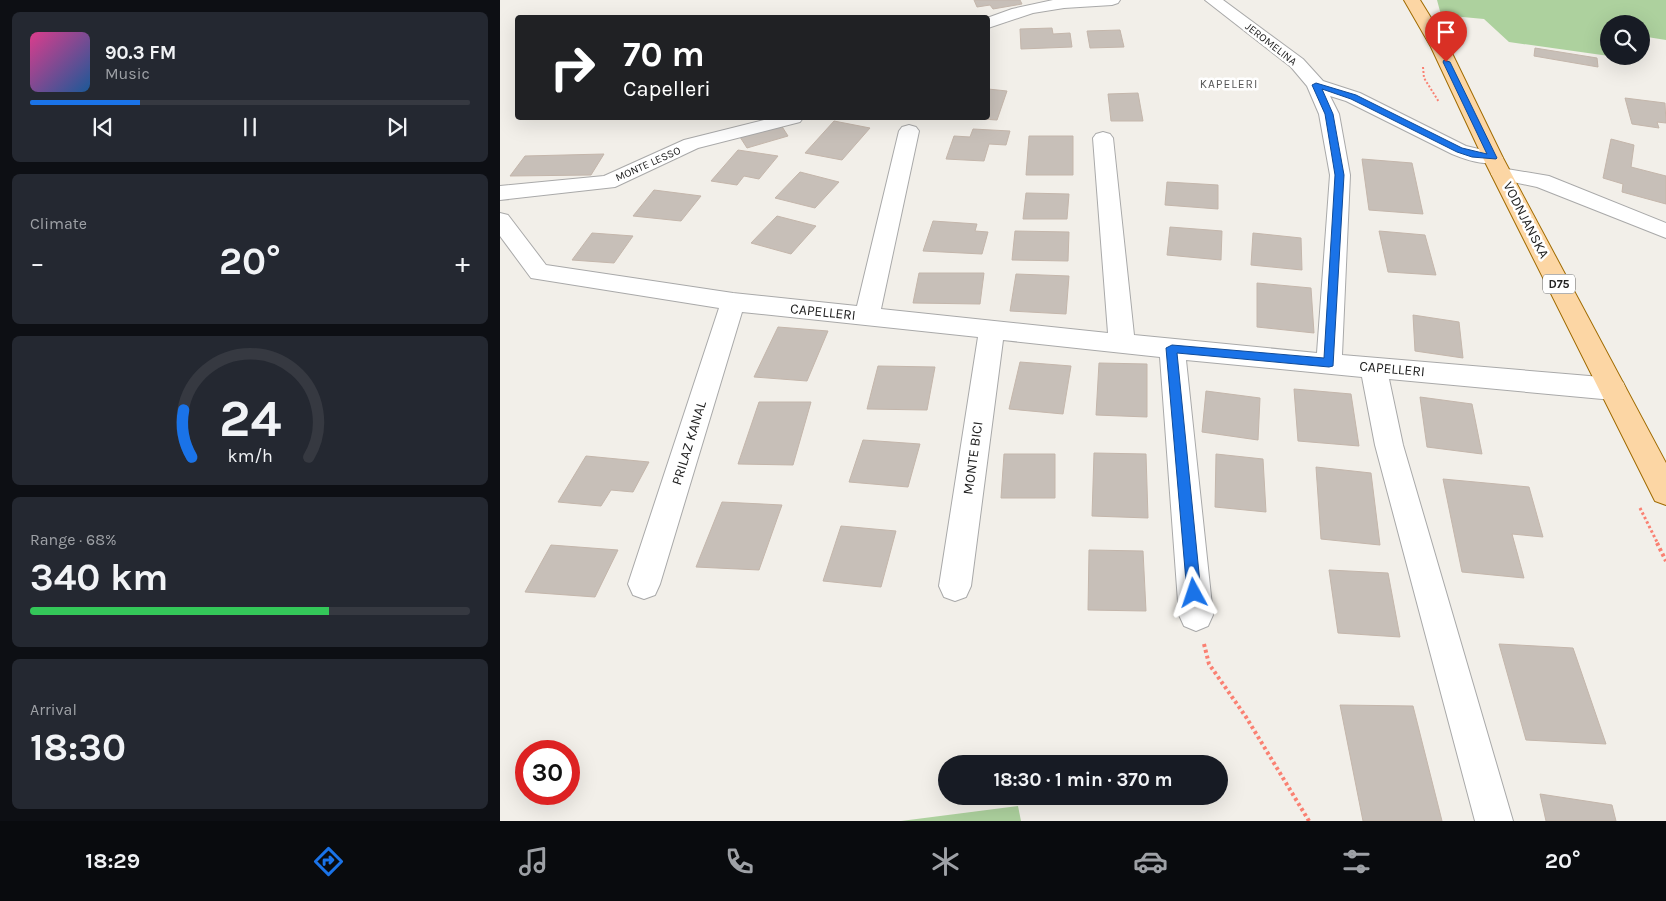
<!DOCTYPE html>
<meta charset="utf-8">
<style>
:root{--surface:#171b24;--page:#242831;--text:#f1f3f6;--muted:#9ea1a6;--line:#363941;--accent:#1a73e8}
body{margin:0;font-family:Karla,sans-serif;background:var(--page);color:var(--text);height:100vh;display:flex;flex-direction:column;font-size:19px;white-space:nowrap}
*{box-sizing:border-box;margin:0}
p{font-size:16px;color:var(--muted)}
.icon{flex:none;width:28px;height:28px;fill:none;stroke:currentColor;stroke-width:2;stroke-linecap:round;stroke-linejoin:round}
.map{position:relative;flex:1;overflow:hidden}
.sheet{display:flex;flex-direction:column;gap:12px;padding:12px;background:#0d0f14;width:500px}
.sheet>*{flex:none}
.hud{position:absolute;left:15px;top:15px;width:475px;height:105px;border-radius:5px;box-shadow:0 5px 20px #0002;background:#202124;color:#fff;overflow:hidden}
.buttons{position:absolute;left:1100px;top:15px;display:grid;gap:10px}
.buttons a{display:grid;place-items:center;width:50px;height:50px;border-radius:50%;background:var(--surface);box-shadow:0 5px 20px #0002;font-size:25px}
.speed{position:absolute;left:15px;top:740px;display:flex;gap:10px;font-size:25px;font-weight:700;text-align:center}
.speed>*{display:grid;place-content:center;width:65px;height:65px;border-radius:50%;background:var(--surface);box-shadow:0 5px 20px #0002;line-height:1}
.speed .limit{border:8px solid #d22;background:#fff;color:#111}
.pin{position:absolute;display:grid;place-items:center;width:42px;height:42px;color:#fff;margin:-51px -21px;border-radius:50% 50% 50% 0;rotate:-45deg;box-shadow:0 0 5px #0007}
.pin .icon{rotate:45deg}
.me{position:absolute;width:55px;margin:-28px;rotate:355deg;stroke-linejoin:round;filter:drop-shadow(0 0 4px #0008)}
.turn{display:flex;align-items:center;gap:18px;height:105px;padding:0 25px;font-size:22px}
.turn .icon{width:65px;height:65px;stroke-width:2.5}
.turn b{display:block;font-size:35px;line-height:42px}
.big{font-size:38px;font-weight:700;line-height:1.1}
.sheet .tile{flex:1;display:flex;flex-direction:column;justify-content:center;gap:8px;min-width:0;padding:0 18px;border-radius:8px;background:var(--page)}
.sheet .dial{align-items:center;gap:0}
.dial svg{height:130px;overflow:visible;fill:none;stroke:var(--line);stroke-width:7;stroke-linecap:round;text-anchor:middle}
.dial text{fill:var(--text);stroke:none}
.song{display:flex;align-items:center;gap:15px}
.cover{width:60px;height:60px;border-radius:8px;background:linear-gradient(135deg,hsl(330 70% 55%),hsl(210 70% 35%))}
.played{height:5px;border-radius:2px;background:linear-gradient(90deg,var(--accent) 25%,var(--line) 25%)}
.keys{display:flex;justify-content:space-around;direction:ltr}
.heat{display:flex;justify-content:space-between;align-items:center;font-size:28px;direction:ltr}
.charge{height:8px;border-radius:4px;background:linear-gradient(90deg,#34c759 68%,var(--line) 0)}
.trip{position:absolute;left:438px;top:755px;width:290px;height:50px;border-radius:25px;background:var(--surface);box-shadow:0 5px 20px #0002;font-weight:700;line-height:50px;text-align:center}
.tab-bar{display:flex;height:80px;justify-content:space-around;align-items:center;background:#090b0e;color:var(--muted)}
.tab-bar .icon{width:35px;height:35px}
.tab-bar .selected{color:var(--accent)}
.tab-bar b{font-size:22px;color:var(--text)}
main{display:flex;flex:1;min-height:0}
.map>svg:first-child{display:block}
</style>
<main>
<section class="sheet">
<div class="tile">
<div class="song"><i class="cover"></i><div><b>90.3 FM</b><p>Music</p></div></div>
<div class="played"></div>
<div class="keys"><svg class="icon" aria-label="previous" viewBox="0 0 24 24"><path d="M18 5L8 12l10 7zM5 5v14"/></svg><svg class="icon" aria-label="pause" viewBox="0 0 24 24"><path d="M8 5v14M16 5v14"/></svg><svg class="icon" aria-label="next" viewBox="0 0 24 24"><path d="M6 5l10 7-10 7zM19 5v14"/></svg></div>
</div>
<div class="tile"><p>Climate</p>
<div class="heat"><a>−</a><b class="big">20°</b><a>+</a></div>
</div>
<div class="tile dial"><svg viewBox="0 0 100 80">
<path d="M14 69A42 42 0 1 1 86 69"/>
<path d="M14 69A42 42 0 0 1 9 40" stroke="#1a73e8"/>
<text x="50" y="56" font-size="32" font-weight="700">24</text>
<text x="50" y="72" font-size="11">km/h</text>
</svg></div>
<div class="tile"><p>Range · 68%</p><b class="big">340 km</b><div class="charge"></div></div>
<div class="tile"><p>Arrival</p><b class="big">18:30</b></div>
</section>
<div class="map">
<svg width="1166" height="821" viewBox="0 0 1166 821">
<rect width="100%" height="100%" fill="#f2efe9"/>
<g fill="#add19e">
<path d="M937,0H1166V40L1141,36V24H1109V56L1009,42L984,19L941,15Z"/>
<path d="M518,806L521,821H401Z"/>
</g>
<g fill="#c7bfb8" stroke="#c4b6ab">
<path d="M474,0H520L522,4L493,9L490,5L477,7Z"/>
<path d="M552,28L553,34L570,33L572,47L521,49L520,29Z"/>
<path d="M620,30L624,47L590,48L587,31Z"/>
<path d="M1035,48L1097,58L1098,67L1034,56Z"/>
<path d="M488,89L507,91L497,120L467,118H488Z"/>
<path d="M638,93L643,121H611L608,94Z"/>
<path d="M1125,98L1165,103L1166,123L1157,122L1159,128L1132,124Z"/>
<path d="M334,121L370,128L342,160L305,153Z"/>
<path d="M281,125L288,136L247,148L240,137Z"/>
<path d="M473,129L510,131L506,145L489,144L484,161L446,159L454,136L470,137Z"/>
<path d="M529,136H573V175H526Z"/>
<path d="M1111,139L1134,145L1131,167L1166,176V204L1122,192L1123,184L1103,178Z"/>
<path d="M238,150L278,156L259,179L244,176L237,185L211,181Z"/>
<path d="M104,154L91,175L10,176L25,156Z"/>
<path d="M862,159L912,163L923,214L869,210Z"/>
<path d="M300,172L339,182L315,208L275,198Z"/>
<path d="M667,182L718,185V209L665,205Z"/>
<path d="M154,190L201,196L181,221L133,216Z"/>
<path d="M526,193L569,194L567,219H523Z"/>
<path d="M277,216L316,226L291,254L251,243Z"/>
<path d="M433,221L477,224L475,231L488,232L482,254L423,251Z"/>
<path d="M670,227L722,231L721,260L667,255Z"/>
<path d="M515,231L569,232L568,261L512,260Z"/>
<path d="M879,231L925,235L936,275L888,272Z"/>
<path d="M92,233L133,236L114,263L72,260Z"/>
<path d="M753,233L801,238L802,270L751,265Z"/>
<path d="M419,273H484L480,304L413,303Z"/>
<path d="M516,274L569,276L566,314L510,311Z"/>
<path d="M757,283L811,288L814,333L757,327Z"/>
<path d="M913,315L959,322L963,358L915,351Z"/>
<path d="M278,327L328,331L307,381L254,377Z"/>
<path d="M520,362L571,366L563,414L509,409Z"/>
<path d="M599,363L647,364V417L596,415Z"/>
<path d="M378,366L435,367L427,410L367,409Z"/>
<path d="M794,389L851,394L859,446L798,441Z"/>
<path d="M706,391L760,398L758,440L702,432Z"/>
<path d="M920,397L972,404L982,454L927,447Z"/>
<path d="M259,402H311L293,465L238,464Z"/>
<path d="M363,440L420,444L408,487L349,482Z"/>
<path d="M594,453L646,454L648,518L592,516Z"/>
<path d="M504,454H555V498H501Z"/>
<path d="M716,454L763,459L766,512L715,507Z"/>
<path d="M86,456L149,462L133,492L111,490L101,506L58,502Z"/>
<path d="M816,467L871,473L880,545L821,539Z"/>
<path d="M943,479L1029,487L1043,537L1012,534L1024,578L962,572Z"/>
<path d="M222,502L282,505L259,570L196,567Z"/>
<path d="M341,526L396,531L381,587L323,581Z"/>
<path d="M51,545L118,550L95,597L25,592Z"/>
<path d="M589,550L643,551L646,611L588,610Z"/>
<path d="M829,570L888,573L900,637L838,633Z"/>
<path d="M999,644L1073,648L1106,744L1026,740Z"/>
<path d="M840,705L913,706L942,821H863Z"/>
<path d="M1040,794L1112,805L1116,821H1046Z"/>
</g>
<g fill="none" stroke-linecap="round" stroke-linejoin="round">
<defs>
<g id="street">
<path d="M553,0H620L618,3L612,5L564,8L533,13L488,28L487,18L512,9Z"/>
<path d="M705,0H723L803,59L823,81L860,93L966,146L1000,154L1003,158L1000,162C984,166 967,160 952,154L846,101L830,96L839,114L850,175L842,355L1113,378L1123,382L1126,389L1123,396L1113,400L889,379L903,445L1013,821H975L875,445L862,377L686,360L713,615L708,626L696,631L684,626L679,615L660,357L503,340L471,586L466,597L455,601L444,597L439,586L478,337L242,312L160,584L155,595L144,599L133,595L128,584L219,308L31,278L0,236V213L8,215L46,265L233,293L357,306L399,131L402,127L409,125L416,127L419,131L381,309L608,333L593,138L596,134L603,132L610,134L613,138L634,335L817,353L830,175L819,114L807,86L791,67Z"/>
<path d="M272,118H303L300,122L198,148L115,187L0,200V186L104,176L184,140Z"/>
<path d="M1001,168L1049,176L1166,223V238L1037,187L994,178L991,174L994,170Z"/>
</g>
<path id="primary" d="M904,0H920L949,47L1003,158L1166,463V505L1155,501L983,158L931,47Z"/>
</defs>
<use href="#street" stroke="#a9a9a9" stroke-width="2"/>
<use href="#primary" stroke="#a06b00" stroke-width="2"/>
<path stroke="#fa8072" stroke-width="2" stroke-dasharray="2 2" stroke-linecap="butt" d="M923,67L924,78L939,102"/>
<path stroke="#fa8072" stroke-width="3" stroke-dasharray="2.5 2.5" stroke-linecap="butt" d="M1140,508L1158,544"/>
<g stroke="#fa8072" stroke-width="4" stroke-dasharray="3 3" stroke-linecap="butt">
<path d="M1157,543L1166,561"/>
<path d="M704,644L709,664L746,717L809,821"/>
</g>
<use href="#street" fill="#fff" fill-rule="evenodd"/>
<use href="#primary" fill="#fcd6a4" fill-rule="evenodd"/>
</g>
<path fill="#1a73e8" stroke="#114b97" d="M944,60L950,62L997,158L996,159L972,157L957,152L851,99L822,89L833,114L844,175L833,366L829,367L677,353L701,593L699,598L694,599L689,598L687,593L666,348L672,345L824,358L835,175L825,114L812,85L816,83L856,95L962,148L987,154L943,62Z"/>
<g text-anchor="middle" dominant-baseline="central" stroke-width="5" stroke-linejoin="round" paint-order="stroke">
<g font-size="11" fill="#222" stroke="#fff">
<text transform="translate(771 44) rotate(38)">JEROMELINA</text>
<text transform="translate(148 164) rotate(-24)">MONTE LESSO</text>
</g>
<g font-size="12" letter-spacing="1" fill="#555" stroke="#fff">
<text x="729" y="84">KAPELERI</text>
</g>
<rect fill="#fff" stroke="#646464" stroke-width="1" x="1043" y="274.5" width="32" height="19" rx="4"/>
<g font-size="12" font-weight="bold" fill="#222">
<text x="1059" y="284">D75</text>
</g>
<g font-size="14" fill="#222" stroke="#fff">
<text transform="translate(1026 220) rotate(63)">VODNJANSKA</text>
<text transform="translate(323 312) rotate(6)">CAPELLERI</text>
<text transform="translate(892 369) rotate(5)">CAPELLERI</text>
<text transform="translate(189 443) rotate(-73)">PRILAZ KANAL</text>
<text transform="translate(473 458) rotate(-82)">MONTE BICI</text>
</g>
</g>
</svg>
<div class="buttons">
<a><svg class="icon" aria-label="search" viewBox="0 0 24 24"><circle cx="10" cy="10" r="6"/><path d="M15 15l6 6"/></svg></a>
</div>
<div class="speed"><div class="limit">30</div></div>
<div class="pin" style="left:946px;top:62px;background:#d93025"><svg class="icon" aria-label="arrive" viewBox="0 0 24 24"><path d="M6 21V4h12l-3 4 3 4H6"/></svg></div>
<svg class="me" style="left:694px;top:593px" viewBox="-20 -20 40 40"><path d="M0-17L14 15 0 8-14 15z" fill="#1a73e8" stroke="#fff" stroke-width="4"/></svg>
<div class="trip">18:30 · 1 min · 370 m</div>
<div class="hud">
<div class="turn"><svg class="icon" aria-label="right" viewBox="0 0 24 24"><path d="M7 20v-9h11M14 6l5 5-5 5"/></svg><div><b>70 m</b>Capelleri</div></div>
</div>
</div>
</main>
<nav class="tab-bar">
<b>18:29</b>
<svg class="icon selected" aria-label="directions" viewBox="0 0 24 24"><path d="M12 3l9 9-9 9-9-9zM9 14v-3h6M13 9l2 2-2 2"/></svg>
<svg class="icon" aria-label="music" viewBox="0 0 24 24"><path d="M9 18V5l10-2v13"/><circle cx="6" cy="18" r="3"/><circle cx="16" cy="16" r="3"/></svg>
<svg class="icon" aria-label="phone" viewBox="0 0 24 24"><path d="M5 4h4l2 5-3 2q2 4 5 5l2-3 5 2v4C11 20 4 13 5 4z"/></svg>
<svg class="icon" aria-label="climate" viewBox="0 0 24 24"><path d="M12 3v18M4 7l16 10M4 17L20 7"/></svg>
<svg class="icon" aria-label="car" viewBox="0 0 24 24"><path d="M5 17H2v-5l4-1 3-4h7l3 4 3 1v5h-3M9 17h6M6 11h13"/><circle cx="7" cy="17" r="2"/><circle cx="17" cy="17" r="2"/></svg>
<svg class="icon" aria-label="filters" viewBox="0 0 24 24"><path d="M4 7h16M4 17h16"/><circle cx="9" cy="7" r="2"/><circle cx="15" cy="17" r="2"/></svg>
<b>20°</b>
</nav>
